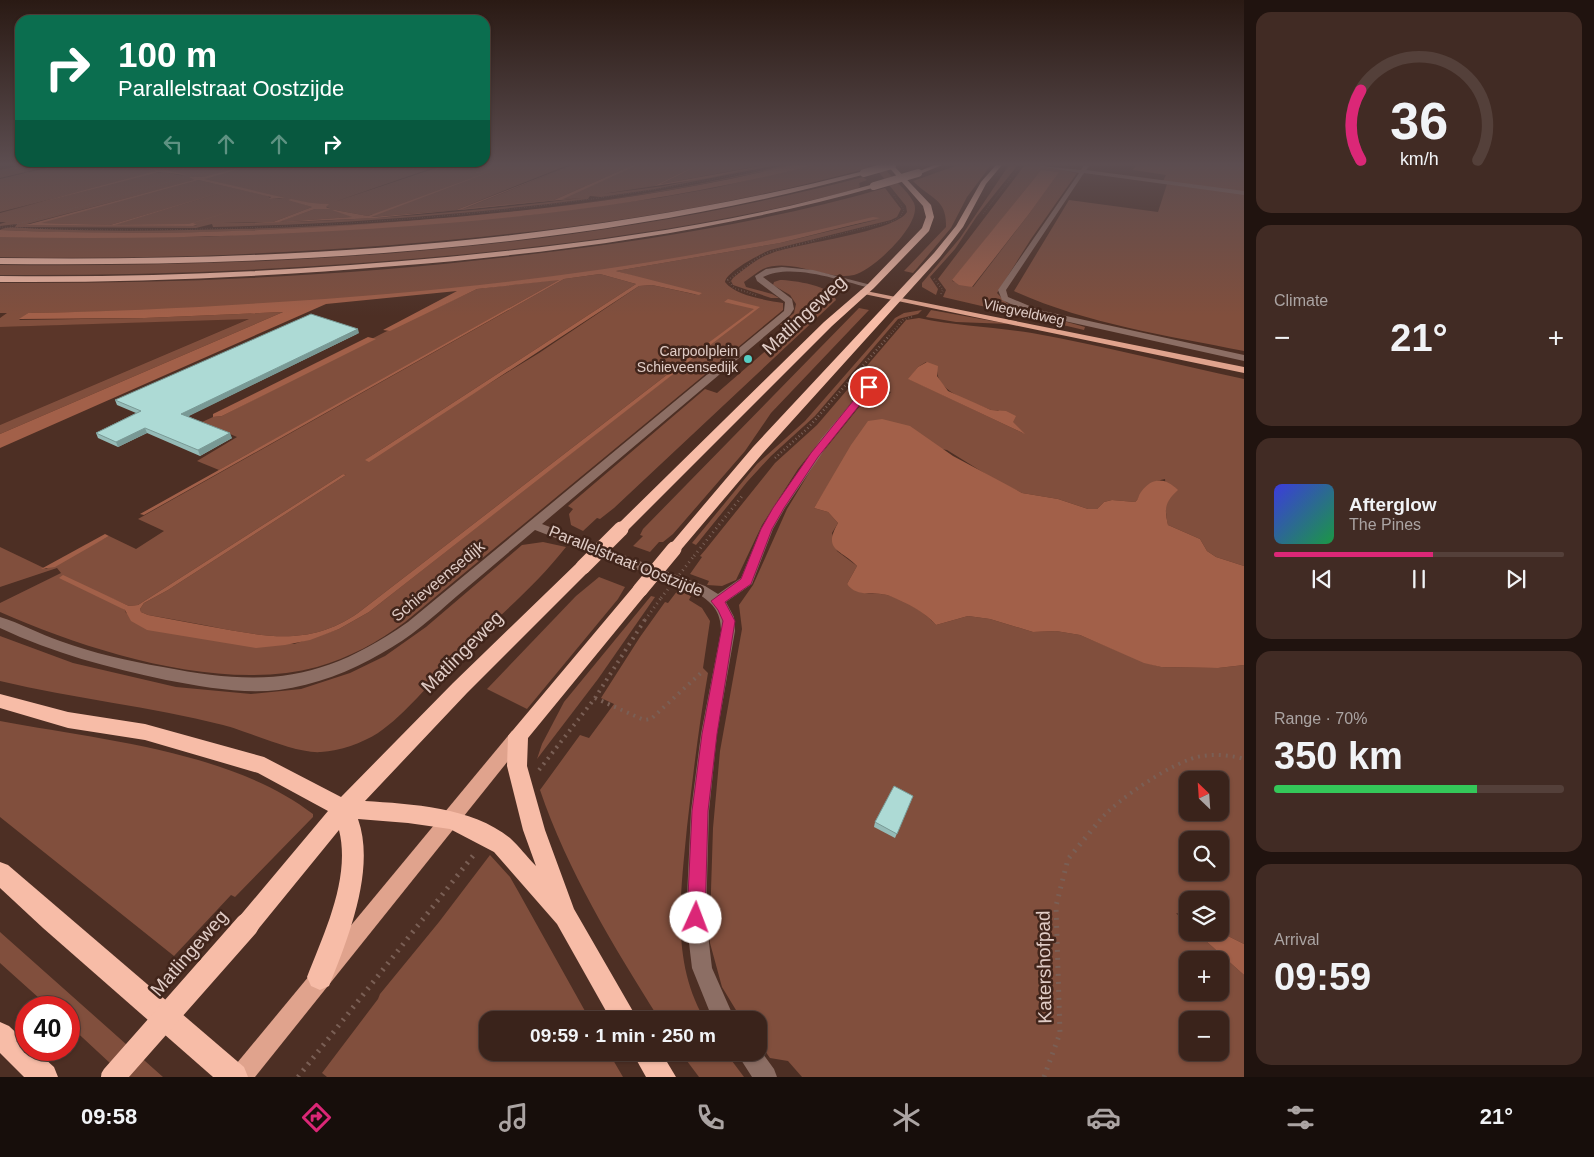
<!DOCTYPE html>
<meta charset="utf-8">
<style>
:root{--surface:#3a231b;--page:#412b24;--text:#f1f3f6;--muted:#aba4a3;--line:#54403a;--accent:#db2777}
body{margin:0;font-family:Helvetica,sans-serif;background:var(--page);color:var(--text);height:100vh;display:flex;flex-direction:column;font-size:19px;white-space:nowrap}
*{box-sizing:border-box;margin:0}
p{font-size:16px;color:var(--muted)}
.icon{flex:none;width:28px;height:28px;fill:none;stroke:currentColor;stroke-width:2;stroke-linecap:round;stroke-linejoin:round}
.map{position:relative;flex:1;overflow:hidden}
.side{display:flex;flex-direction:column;gap:12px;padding:12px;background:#20130f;width:350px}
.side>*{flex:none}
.banner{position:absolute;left:15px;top:15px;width:475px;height:152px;border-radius:15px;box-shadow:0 1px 4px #0004,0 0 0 1px var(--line);background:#0b6e4f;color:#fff;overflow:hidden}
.needle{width:32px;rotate:335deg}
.fabs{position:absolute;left:1179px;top:771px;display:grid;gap:10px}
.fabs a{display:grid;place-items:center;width:50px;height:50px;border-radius:10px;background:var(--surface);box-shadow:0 1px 4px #0004,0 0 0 1px var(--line);font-size:25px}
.speed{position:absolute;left:15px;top:996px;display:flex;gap:10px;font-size:25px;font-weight:700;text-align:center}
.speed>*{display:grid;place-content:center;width:65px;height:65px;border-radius:50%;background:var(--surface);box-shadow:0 1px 4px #0004,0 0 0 1px var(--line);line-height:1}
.speed .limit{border:8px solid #d22;background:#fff;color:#111}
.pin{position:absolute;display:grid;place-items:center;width:42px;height:42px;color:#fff;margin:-21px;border:2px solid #fff;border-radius:50%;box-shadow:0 1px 5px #0007}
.me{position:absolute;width:55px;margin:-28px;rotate:2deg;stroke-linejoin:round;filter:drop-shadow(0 0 4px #0008)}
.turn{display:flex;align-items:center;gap:18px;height:105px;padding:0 20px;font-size:22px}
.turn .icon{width:65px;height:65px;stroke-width:2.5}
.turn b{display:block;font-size:35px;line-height:42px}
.lanes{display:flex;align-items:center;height:48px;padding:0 20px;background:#0003;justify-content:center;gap:25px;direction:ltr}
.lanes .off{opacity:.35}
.big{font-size:38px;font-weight:700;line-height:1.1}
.side .widget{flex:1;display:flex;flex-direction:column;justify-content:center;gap:8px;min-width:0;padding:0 18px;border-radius:15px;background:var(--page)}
.side .dial{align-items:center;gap:0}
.dial svg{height:130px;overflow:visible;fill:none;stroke:var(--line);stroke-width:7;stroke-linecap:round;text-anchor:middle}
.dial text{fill:var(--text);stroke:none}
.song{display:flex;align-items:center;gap:15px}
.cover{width:60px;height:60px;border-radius:8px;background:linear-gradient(135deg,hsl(240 70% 55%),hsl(140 70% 35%))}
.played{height:5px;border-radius:2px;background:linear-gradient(90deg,var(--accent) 55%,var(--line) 55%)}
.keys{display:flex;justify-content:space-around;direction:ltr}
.heat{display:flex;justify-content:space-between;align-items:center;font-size:28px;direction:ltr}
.charge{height:8px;border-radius:4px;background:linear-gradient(90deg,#34c759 70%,var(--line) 0)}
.trip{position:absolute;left:479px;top:1011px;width:288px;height:50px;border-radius:15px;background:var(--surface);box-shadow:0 1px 4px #0004,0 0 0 1px var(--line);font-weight:700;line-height:50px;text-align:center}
.dock{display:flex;height:80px;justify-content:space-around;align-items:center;background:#170e0b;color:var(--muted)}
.dock .icon{width:35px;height:35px}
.dock .selected{color:var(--accent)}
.dock b{font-size:22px;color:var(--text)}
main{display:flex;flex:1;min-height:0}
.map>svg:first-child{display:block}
</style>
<main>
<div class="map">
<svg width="1244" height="1077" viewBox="0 0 1244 1077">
<rect width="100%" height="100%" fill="#4d2f24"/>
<path fill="#5b3629" d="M251,318L0,425V327Z"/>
<g fill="#814f3d" fill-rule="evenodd">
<path d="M23,165H55L0,178V170Z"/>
<path d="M59,165H131L156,171L149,174L162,172L185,176L144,165H184L173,168L187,165H249L207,177L252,165H441L334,202L445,165H568L456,210L370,217L373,214L368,216L335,210L353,217L278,222L315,209L329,208L325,206L327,204L319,205L291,200L312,207L273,222L222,223C342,223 462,213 581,198L561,199L638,165H697L654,186L602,194L664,186L767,165H778L655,189L601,197L590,196L588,199C464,215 339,224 213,227L212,224L196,228L15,227L17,224L0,226V224L6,222H0V213L100,187L0,212V179ZM206,177L205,179L283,199H271L268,196L198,180L189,181L194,180L191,178ZM177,185L38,223L110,225L224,192L113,225H197L195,226L27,224Z"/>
<path d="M572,165H633L554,200L461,210Z"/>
<path d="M700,165H763L661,184Z"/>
<path d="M785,165H791C664,196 534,211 404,222C270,232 134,236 0,230C7,225 31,229 42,229C91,231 140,231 189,230C388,227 592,212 785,165Z"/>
<path d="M814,165H867L869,168C713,211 553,232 392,245C261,255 131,260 0,257V237H206L529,215L658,198L714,188Z"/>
<path d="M873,165H882C891,178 907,189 914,203C923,224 872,271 854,275C825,281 792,257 763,269C757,272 750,278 744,282L746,287L772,294L779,298H771L733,285L731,281L733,278C745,269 757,258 772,253C798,243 895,232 907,212L906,206Z"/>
<path d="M958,165H991L967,197L951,228L913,273L904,271L946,227C947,198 930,199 913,181Z"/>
<path d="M1009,165L1017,166L977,216L955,249L930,277L938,289L936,295L922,287V283L960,238Z"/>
<path d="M1136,165H1244V192L1163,181L1166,175L1133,170Z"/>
<path d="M1024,166H1039L1077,173L1031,239L997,293L1007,303L1024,310L1085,327L1084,330L943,297L946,290L938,279ZM1041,170L1058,172L1029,214L973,287L952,281Z"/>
<path d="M863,177L867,180L859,183L860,187L856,189C729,223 598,241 467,254C312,269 156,276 0,275V265C289,268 582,250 863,177Z"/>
<path d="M1167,184L1244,194V351C1166,335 1087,324 1014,291L1069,200L1158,212Z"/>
<path d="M885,188L901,209L897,217L891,220L770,250C760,254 726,272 725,282C736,296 766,300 783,303V310L405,622C378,642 349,658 317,667C220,693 89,651 0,612V603L61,573L57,568L0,587V547L46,569L109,536L136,549L164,531L138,519L564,279L600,274L636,284L365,460L539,353L639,286L652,285L698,295L616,271L780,243L876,220C801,234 727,251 652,263C446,294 236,312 28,313L19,320L145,318L283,312L0,434V425L249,319L0,327V318L7,313H0V283C178,284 356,276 533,254C651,240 770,221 885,188ZM677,367L680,368L369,612L339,629L294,644L126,613L125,610L104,595L129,606L138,605L343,474L346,475L168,590L144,603L140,609L141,612L148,615C173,619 199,624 224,629C274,638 313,644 358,613Z"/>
<path d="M561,279L219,470L197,461L237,437L202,422L213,417L222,416L385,332L477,289Z"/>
<path d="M780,280C793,280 833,286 836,300L614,508L600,519L597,518L583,531L571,525L569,514L573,509L568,506L705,389L717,393L791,329L780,325L794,313L796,304L790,295L773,285L774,282Z"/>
<path d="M859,308L869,310L771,413L745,451L673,534L663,542H659L650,552L633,546L643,536L640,535L643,529Z"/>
<path d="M922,310L918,314L898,319L815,416L771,456L747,482L696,545L692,543L757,464L805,421L895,318L904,313Z"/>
<path d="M931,310L1009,324L956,322L926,317Z"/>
<path d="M919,318C957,326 994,327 1032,333C1103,346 1174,364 1244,379V566L1216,557L1207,551L1200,539L1168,525C1164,510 1167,495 1165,479C1146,482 1146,491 1135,502L1112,500L1104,502L1097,509H1088L1058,499L1022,493L997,481L947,450L859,435L814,508L828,512L838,523L832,533L837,551L857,566L847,584C867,598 867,591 887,595C904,599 925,612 936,625L968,616L990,619L1033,632L1056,631L1080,635L1144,662L1161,667L1218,668L1244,665V944L1220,932V900H1188L1187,916L1176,913L1187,924L1188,932L1197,933L1244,975V1077H802L788,1061L770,1058L758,1041V1020H742L722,987L710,943V921L713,828L720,751L742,629L739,605L753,585L787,509L818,458L872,391L889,394L891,392C880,388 867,383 865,368L906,320ZM926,362L937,371C938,393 973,402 991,410H998L1023,433L909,379L918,367ZM1188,780H1220V812H1188ZM1188,840H1220V872H1188ZM1188,960H1220V992H1188ZM1188,1020H1220V1052H1188Z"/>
<path d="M859,376L866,384L798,469L762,525L736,580L722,586L707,585L709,581L690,574L702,557L700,556L706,549L775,463L817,425Z"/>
<path d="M543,542L566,547C534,588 491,623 454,659C429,683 406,714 378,733C362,743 340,751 321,752C296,754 250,732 223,725C150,706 74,699 0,681V636L73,663L176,687L251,694L301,689L350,673L385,656L426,627L522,545Z"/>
<path d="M599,577L625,587L618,599L527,709L487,689L576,596Z"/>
<path d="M678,590L691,596L689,600L702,608L710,621L703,668L708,673C699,724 693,775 687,827C681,892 670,961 705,1020H660C614,947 568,872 540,790L580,735L589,738L614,704L601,698L640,637L665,602L668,603Z"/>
<path d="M651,596L655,597L598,679L537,759L542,744L564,702Z"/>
<path d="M0,721C101,740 231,751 313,814V817L235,897L231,895L174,956L0,817Z"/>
<path d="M490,855L510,877L518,891L590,1020H488V1052L609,1053L623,1077H327L322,1073L378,999L380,994L439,922Z"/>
<path d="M0,932L163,1077H125L69,1025V1008L49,1007L0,963Z"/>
<path d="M681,1053H726L744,1077H699Z"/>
</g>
<g fill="#a26049">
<path d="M131,165H144L187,175L159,172L0,213L156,171Z"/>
<path d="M249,165H252L205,179L285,198L269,199L271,197L198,180L41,223L110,225L226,191L115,225L189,224L265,201L193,223L197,225L193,226L26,225L194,180L189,177H204Z"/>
<path d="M508,165L371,217L456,210L572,165L463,209L554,200L633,165H638L563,199L581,198L376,218L219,225L273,222L312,207L288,200L291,199C304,202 316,204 329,204L326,207L330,209H315L279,222L352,217L332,210H335L368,216Z"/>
<path d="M697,165H700L661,184L767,165L708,178L602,194L654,186Z"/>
<path d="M791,165H814C682,199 547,216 411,226C274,236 138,240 0,237V230C136,236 272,232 408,221C537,211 665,196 791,165Z"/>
<path d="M1041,170L1059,172L1029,214L972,287L959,285L952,280Z"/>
<path d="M873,217L880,218L780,243L616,271L702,293L699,295L652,285L639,286L369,462L365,460L636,284L600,274L564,279L144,515L140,514L559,280L477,289L390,331L383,330L457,291L326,304L0,448V434L283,312L145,318L19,319L28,313C106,312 185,308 263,303C469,291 673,266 873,217Z"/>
<path d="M728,299L760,307L688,362L684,361L754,309L724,302Z"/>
<path d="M368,337L376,339L222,416L213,417V414Z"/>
<path d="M927,362L938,366L937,376L948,391L991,410L1006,411L1016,416L1013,422L1025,434L908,379L918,367Z"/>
<path d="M677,367L681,368L369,612L339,629L310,640L285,645L256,648L147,630L131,621L125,610L59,578L63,575L129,606L138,605L343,474L346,475L168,590L144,603L140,609L141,612L148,615C173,620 198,624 224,629C274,638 313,644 358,613Z"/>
<path d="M882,419L910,426L953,456L1022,493L1058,499L1088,509H1097L1104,502L1112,500L1135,502C1139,499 1138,496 1141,492C1152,477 1165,477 1178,490C1165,502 1164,508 1168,525L1200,539L1207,551L1216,557L1244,566V665L1218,668L1161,667L1144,663L1080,635L1056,631L1033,632L990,619L968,616L936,625C925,612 907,603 890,596C875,590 858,599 847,584L857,566C841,549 822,551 838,523L828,512L814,508L851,445L868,421Z"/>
<path d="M105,534L109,536L55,567L41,569Z"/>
<path d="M1220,932L1244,944V975L1197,933Z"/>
</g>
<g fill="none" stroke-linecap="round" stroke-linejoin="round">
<g stroke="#7a5f55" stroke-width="1" stroke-dasharray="0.5 2" stroke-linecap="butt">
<path d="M983,214L1021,165"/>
<path d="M10,226L229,165"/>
<path d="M0,227C111,232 221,230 332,224C484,215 633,198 782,165"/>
<path d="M811,241L893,221L900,217L904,210L893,194"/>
</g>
<g stroke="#7a5f55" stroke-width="2" stroke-dasharray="0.5 2.5" stroke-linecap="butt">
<path d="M934,279L943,290L940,296"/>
<path d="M756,295L734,288L728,280L759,257L772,251L816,240"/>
<path d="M887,338L903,320L914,316"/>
</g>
<path stroke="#7a5f55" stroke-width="2.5" stroke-dasharray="1 3" stroke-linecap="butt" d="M775,458L807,429L888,337"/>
<g stroke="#7a5f55" stroke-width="3" stroke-dasharray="1 4" stroke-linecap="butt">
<path d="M694,556L743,495"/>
<path d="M645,620L661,598"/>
</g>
<g stroke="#7a5f55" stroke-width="4" stroke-dasharray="2 5" stroke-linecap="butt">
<path d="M595,698L644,720L651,719L703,671"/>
<path d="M539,770L595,698L646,618"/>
<path d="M1099,821C1116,800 1175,760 1202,756C1216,754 1231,755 1244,759"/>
</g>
<g stroke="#7a5f55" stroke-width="5" stroke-dasharray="2 6" stroke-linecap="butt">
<path d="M298,1077L476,852"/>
<path d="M1044,1077L1060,1033L1056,906L1068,859L1100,820"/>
</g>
<g fill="#8c6e64" fill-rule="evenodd">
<path d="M1031,165L1081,170L1084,165H1090L1086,170L1244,191V195L1084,173L1006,290L1008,297L1039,310L1244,355V361L1033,314L1002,300L998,290L1079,173Z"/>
<path d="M782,267L813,270L875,286L871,288C841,281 792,262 763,277L792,299L794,309L790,315L542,524L705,586L718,594L741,578L761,529L773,508L821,439L866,385H872L874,387L829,443L785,508L773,529L752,584L726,602L734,617L735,631L717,734L709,811L706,918L712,968L735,1020H713L692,968L686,918L691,811L701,734L721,631C721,611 712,602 695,592L535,530C509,552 483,574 457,596C433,617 410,638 382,653C350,672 315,685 279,690C241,694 203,687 166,680C109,668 53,653 0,628V617C20,623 40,634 60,641C93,653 128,661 163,667C264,687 322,682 408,622L784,311L785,302L757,281L755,276L766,269Z"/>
<path d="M758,1047L774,1069L777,1077H752L736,1052H758Z"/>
</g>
<g fill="#e0a38d" fill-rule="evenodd">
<path d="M861,290L1244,367V373L864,294L860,292Z"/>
<path d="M518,729L524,731L526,736L524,741L255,1077H229L232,1069L512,731Z"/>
</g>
<g fill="#f7bca7" fill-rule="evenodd">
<path d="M887,165H893L931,205L934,217L929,231L874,288L832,326L626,532H616L614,529L616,526L824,322L868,284L922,228L926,217L923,206Z"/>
<path d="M934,165H942L920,174L915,173Z"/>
<path d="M996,165H1002L986,184L963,227L940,257L763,453L679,552H669L666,549L669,546L753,447L934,253L956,226L981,182Z"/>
<path d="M864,171L866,174C585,250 290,267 0,264V258C290,262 582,243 864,171Z"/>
<path d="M874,184L876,187C719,231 558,253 395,266C263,277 132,283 0,282V276C149,278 298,271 447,257C552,247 658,234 762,212C800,204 837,194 874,184Z"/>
<path d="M583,562L589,563L591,567L589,571L467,693L365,801C411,804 472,807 510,838C519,846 527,857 536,866L523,830L507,766L508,736L634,586H646L648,590L646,594L528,738L527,766L545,830L574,909L638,1020H611L557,924L494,852L450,829L408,823L358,819C376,869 348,939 329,986L320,990L311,986L307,977C324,933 351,878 339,830L255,933L247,937L239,933L235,925L239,917L328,811L258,773L145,740L68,728L0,708V694L68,712L145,724L264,757L341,797L453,683L577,563Z"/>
<path d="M0,862L8,865L244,1067L248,1077H213L43,928L0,888Z"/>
<path d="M0,1022L9,1026L26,1042V1050H35L54,1067L58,1077H24L0,1053Z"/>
<path d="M632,1052H661L676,1077H646Z"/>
</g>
<path stroke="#7a5f55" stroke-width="3" stroke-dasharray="1 4" stroke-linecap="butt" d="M661,598L694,556"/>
<g stroke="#f7bca7" stroke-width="8">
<path d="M864,173L892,165"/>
<path d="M874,186L918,173"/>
</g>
<g stroke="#f7bca7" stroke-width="15">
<path d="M583,567L621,529"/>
<path d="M640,590L674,549"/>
</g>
<path stroke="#f7bca7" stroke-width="24" d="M113,1077L247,925"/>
</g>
<g fill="#95bbb7">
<path d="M359,333L188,416L232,438L200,456L147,433L118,447L98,438L96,433L136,413L117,405L115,400Z"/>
<path d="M913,796L895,838L874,827L875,822Z"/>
</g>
<g fill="#799995">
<path d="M358,329L359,333L183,419L181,414Z"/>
<path d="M145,428L147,433L118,447L116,442Z"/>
<path d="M230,433L232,438L200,456L198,450Z"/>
</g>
<g fill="#addad5" stroke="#799995">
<path d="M311,314L358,329L181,414L230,433L198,450L145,428L116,442L96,433L141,411L115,400Z"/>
<path d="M894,786L913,796L897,834L875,822Z"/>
</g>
<linearGradient id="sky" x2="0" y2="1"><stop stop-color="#2a1a14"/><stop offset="0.52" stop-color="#5c4d50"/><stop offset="1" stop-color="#5c4d50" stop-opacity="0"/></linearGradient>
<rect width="1244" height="316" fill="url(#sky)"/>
<path fill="#db2777" stroke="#8e194d" d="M866,385L874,387L818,457L784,508L772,529L751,584L725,602L735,621L717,734L708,811L705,918L702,924L696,927L690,924L687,918L692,811L702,734L723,621L718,610L711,601L741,579L761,529L773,508L811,453Z"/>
<circle fill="#56cec4" stroke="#41251b" stroke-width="2" cx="748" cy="359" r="5"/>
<g text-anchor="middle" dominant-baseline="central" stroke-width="5" stroke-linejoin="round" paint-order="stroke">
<g font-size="14" fill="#e0ccc6" stroke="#41251b">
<text transform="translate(1024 312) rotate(12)">Vliegveldweg</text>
</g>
<g font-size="14" fill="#e0ccc6" stroke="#41251b" text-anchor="end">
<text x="738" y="351">Carpoolplein<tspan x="738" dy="16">Schieveensedijk</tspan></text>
</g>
<g font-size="16" fill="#e0ccc6" stroke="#41251b">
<text transform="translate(626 561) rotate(22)">Parallelstraat Oostzijde</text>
<text transform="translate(438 581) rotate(-40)">Schieveensedijk</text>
</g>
<g font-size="19" fill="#e0ccc6" stroke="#41251b">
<text transform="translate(804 315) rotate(-43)">Matlingeweg</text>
<text transform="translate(462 652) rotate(-45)">Matlingeweg</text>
<text transform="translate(189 953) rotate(-49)">Matlingeweg</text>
<text transform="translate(1044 967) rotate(-91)">Katershofpad</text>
</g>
</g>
</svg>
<div class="fabs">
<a><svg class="needle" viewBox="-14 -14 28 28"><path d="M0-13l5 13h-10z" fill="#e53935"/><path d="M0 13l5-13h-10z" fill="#aba4a3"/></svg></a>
<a><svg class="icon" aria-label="search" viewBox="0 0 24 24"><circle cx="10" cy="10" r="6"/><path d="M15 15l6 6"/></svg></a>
<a><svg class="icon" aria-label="layers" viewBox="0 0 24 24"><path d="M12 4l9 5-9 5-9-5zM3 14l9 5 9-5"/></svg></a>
<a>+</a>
<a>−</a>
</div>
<div class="speed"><div class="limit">40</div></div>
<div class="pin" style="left:869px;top:387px;background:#d93025"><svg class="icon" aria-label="arrive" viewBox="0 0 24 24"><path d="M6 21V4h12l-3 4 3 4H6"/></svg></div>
<svg class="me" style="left:696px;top:918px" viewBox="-20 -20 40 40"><circle r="19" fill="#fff"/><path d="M0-13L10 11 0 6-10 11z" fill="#db2777"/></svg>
<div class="trip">09:59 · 1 min · 250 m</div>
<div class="banner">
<div class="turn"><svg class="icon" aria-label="right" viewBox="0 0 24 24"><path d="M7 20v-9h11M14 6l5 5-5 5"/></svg><div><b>100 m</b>Parallelstraat Oostzijde</div></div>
<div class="lanes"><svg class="icon off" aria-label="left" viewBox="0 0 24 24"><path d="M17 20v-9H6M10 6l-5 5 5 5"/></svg><svg class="icon off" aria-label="ahead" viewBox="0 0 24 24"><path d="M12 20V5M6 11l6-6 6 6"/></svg><svg class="icon off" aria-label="ahead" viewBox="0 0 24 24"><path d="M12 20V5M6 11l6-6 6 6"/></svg><svg class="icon" aria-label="right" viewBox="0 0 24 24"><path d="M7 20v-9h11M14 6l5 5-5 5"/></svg></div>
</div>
</div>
<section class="side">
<div class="widget dial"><svg viewBox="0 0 100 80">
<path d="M14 69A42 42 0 1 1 86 69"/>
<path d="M14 69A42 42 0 0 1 14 26" stroke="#db2777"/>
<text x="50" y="56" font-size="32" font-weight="700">36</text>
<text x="50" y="72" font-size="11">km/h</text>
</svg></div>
<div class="widget"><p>Climate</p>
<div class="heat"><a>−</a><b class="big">21°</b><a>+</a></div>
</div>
<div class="widget">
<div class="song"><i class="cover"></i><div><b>Afterglow</b><p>The Pines</p></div></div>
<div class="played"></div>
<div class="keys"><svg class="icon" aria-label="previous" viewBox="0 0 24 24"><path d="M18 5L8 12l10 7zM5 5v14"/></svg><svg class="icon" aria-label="pause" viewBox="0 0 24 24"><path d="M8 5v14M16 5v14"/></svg><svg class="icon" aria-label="next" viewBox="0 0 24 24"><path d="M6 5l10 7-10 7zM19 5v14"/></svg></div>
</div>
<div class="widget"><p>Range · 70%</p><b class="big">350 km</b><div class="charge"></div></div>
<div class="widget"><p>Arrival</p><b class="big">09:59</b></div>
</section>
</main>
<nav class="dock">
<b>09:58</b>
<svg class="icon selected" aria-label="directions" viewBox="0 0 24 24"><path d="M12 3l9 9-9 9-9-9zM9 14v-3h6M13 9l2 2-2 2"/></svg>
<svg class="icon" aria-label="music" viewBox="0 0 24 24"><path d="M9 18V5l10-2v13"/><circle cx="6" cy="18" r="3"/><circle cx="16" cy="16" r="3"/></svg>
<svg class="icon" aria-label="phone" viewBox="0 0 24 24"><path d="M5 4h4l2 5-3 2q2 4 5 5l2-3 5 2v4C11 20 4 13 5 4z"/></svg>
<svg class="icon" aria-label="climate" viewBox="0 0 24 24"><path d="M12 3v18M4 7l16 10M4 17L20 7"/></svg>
<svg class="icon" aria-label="car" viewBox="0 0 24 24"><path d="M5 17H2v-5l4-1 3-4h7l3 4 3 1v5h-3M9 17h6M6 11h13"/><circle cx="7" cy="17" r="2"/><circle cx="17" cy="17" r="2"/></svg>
<svg class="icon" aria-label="filters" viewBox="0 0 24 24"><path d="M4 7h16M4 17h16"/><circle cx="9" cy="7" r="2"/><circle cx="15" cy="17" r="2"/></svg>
<b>21°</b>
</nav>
